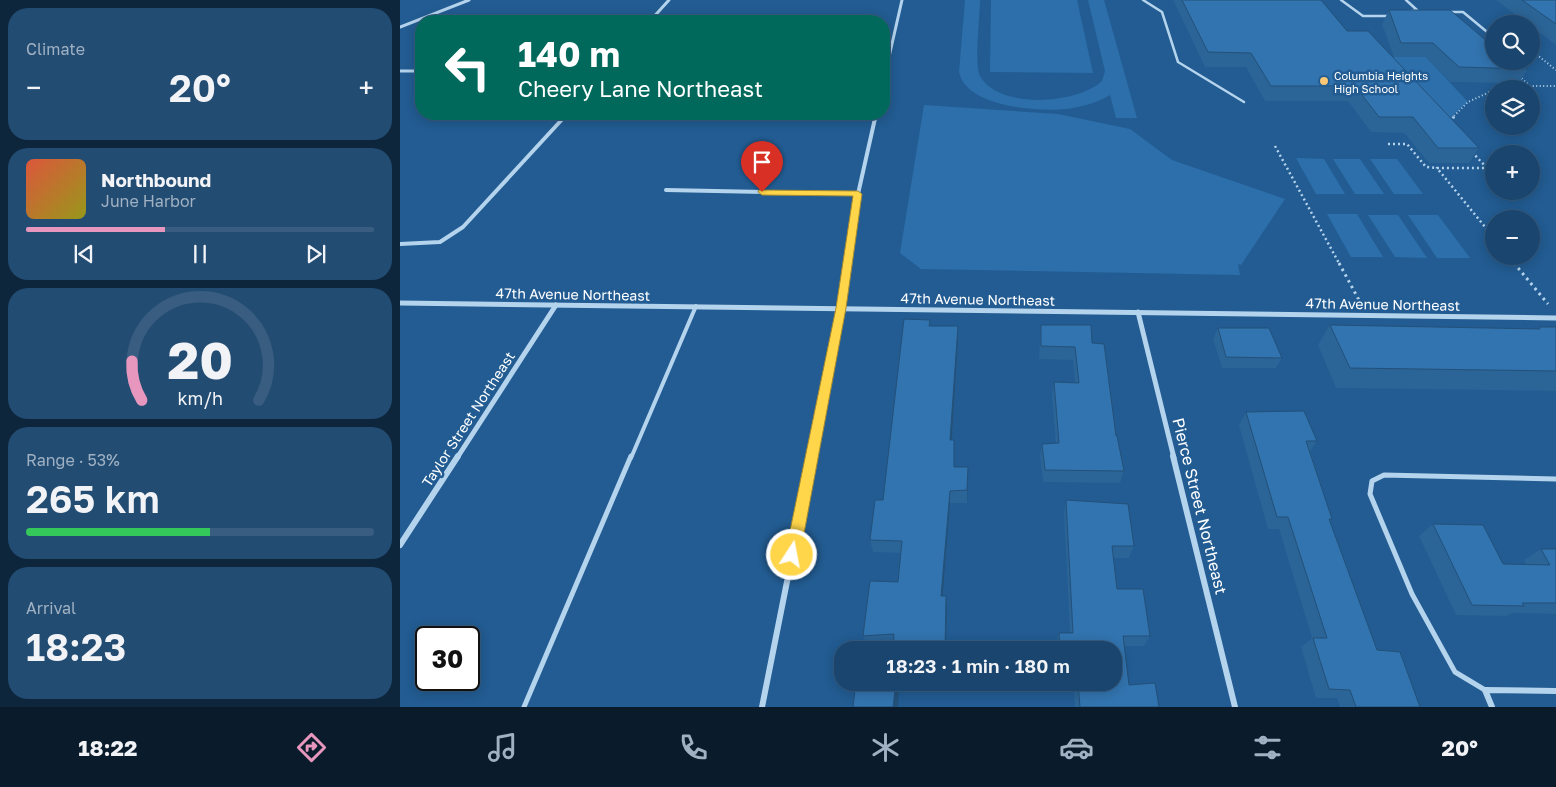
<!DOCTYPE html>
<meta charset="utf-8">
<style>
:root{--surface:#1a456e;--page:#234c73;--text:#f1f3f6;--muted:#9fb1c2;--line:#385d81;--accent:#e797bd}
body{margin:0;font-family:"Golos Text",sans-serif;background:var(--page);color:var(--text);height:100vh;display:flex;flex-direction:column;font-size:19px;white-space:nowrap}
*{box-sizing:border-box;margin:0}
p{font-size:16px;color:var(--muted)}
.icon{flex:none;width:28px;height:28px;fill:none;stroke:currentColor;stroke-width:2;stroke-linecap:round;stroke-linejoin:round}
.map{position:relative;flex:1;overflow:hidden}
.side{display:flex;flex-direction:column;gap:8px;padding:8px;background:#0e263c;width:400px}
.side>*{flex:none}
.guide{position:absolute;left:15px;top:15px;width:475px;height:105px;border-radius:20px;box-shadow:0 2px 12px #0003,0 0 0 1px var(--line);background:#00695c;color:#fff;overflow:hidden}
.controls{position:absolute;left:1085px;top:15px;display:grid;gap:10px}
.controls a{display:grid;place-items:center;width:55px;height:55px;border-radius:50%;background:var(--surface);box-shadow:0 2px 12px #0003,0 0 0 1px var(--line);font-size:25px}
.speed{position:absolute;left:15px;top:626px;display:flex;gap:10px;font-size:25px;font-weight:700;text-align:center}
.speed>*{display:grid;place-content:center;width:65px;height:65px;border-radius:50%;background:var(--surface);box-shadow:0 2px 12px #0003,0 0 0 1px var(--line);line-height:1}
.speed .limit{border:2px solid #111;border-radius:8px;background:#fff;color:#111}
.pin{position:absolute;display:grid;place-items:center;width:42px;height:42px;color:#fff;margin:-51px -21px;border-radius:50% 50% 50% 0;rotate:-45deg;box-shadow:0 0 5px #0007}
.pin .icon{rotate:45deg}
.me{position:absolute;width:55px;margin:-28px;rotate:11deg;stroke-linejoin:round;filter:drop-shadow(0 0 4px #0008)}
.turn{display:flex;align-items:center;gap:18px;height:105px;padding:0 20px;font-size:22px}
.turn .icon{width:65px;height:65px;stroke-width:2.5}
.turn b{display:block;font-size:35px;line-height:42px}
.big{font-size:38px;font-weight:600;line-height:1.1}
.side .tile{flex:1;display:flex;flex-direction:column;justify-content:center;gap:8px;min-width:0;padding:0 18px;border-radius:20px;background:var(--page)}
.side .dial{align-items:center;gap:0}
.dial svg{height:130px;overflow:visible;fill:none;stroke:var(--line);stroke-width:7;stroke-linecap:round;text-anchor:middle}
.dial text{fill:var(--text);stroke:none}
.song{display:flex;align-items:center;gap:15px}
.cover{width:60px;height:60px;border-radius:8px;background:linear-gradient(135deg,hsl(10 70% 55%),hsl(60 70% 35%))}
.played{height:5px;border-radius:2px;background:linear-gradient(90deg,var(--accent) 40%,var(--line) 40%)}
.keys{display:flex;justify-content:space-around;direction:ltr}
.heat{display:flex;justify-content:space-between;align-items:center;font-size:28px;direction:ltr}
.charge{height:8px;border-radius:4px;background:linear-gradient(90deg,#34c759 53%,var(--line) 0)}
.trip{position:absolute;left:434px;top:641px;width:288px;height:50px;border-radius:20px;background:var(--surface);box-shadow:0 2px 12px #0003,0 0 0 1px var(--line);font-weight:600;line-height:50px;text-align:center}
.menu{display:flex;height:80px;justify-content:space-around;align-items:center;background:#0a1c2c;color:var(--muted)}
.menu .icon{width:35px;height:35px}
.menu .current{color:var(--accent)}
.menu b{font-size:22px;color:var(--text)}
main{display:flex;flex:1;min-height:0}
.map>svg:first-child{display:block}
</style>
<main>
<section class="side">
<div class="tile"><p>Climate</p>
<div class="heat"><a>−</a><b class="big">20°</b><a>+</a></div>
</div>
<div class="tile">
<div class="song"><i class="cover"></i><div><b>Northbound</b><p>June Harbor</p></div></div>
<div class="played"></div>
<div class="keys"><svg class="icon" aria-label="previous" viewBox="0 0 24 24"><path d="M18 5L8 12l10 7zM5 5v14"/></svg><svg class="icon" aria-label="pause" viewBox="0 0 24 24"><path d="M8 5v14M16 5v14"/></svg><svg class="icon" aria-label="next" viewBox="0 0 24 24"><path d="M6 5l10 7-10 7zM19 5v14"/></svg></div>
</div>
<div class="tile dial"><svg viewBox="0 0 100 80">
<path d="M14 69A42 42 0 1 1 86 69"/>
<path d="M14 69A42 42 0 0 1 8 45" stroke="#e797bd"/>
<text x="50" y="56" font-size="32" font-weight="700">20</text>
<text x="50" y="72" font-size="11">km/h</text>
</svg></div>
<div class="tile"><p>Range · 53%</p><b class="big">265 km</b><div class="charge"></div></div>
<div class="tile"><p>Arrival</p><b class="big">18:23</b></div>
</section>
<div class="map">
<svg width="1156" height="707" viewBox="0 0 1156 707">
<rect width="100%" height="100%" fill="#225c92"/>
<g fill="#2c6faa">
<path d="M565,0H580C580,14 574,66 580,76C599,110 678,104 702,81L705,71L688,0H704L737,118H716L710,95C697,103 682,107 666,109C638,112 566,107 559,72Z"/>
<path d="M591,0H677L693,73L590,72Z"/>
<path d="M973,57H1026L1068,102L1053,115L1051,120Z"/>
<path d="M524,105L658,114L730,129L772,160L885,199L841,265L838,264L840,275L521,269L500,253Z"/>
<path d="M896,158L924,159L945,194H916Z"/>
<path d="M933,159H960L984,194H955Z"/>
<path d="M970,159H997L1023,194H994Z"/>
<path d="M927,214H957L983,257H951Z"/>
<path d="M968,215H998L1027,258L995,257Z"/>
<path d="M1008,215H1038L1070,258H1037Z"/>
</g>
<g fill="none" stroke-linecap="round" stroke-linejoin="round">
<g stroke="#b4d3ed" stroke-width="2" stroke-dasharray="1 2.5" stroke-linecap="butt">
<path d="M1131,50L1156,70"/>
<path d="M1119,76L1129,85"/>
<path d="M1098,89L1114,86H1156"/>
<path d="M1054,116L1068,102L1094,90"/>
</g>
<g stroke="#b4d3ed" stroke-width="2.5" stroke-dasharray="2 3" stroke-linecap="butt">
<path d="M1051,123L1055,114"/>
<path d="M988,144H1007L1026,167L1037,168"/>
<path d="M875,146L940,265"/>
<path d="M1072,152L1087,168H1037L1094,238"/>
<path d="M1108,256L1115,265"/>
</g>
<g stroke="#b4d3ed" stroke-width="3" stroke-dasharray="2.5 4" stroke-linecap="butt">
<path d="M939,263L960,302"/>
<path d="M1114,263L1148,304"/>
</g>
<g stroke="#b4d3ed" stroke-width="2.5">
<path d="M743,0L762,12L778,62L844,102"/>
<path d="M941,0L963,16H990"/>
<path d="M1006,0L1017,10L1012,11"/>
<path d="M1047,12H1063L1092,36"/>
</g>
<path stroke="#b4d3ed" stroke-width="4" d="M231,458L296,306"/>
<g stroke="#b4d3ed" stroke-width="5">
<path d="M1085,690L1055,672L1012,594L970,494L972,481L984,475L1156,479"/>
<path d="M124,707L231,456"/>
</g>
<g stroke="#b4d3ed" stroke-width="3">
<path d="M250,21L269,0"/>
<path d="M0,27L69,0"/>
<path d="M0,71H21"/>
<path d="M484,79L502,0"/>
<path d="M165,116L167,114"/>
</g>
<g stroke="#b4d3ed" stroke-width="4">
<path d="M266,190L458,194"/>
<path d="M0,244L40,242L63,227L167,114"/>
<path d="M447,265L458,194L476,114"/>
</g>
<g stroke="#b4d3ed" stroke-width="5">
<path d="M0,303L1156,318"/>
<path d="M738,312L774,458"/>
<path d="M57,458L156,305"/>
<path d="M411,458L448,263"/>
</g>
<g stroke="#b4d3ed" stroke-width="6">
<path d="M773,456L835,707"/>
<path d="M0,545L58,456"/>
<path d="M362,707L412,456"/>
<path d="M1092,707L1085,690L1156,691"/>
</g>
</g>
<g fill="#2b6496">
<path d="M773,0H921L947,31L1079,148L1069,163H1029L1004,133L971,132L948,101H865L846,67H805Z"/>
<path d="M1096,0H1156V45L1131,26V24H1128Z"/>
<path d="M989,10L1089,43L1128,69L1119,83L1050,82L1026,57H994L982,24Z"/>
<path d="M530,320V326H558V341L552,440L554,453V467H568L567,503H550L543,596H546L547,606L493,644L467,645L463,636L498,582L501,553L473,552L470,540L483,500Z"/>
<path d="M641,325L692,343L724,471L720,483L643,482L640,456L642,444H656L652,395L654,382L675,383L673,360L639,359L640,338Z"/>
<path d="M930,325L1137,329L1139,327H1156V391L936,388L918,345Z"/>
<path d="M818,328L882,358L876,368H822L813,339Z"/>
<path d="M846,412L917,441L910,451L932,519L930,522L977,650L1020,707H940L937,698H916L901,647L912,638L879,529H868L839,425Z"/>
<path d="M666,500L734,546L729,558H713L717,589L750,636L744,646H724L729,685L759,707H675L673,682H712V650H656V643L659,633H670L664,513Z"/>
<path d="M1033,524L1103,564L1126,565L1124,560L1141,549H1156V614L1113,613L1106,616L1056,615L1019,536Z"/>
</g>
<g fill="#23517a">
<path d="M558,326V341L551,453L550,440Z"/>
<path d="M568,467V481L567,503V490Z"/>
<path d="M550,491V503L542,606L541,596Z"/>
<path d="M546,596L547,606L546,650H545Z"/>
<path d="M496,682H497L499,690L498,707H493Z"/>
</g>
<g fill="#3274af" stroke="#23517a">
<path d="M782,0H921L947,31H968L1079,148H1038L1013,117H979L955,86H871L851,53L808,52Z"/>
<path d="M1122,0H1156V24Z"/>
<path d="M989,10H1050L1089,43H1094V61H1120L1128,69L1059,67L1033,43H1001Z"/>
<path d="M504,319L530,320L529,326H558L550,440H554V467H568L567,490L550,491L541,596H546L545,650H493L494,634L463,636L470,581L498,582L502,541L470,540L475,500H483Z"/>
<path d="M641,325H691L692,343L704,344L716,436H717L724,471L645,470L642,444L659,443L654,382L679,383L675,347L641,346Z"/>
<path d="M930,325L1140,329L1139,327H1156V371L950,368Z"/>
<path d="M818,328H869L882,358L826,357Z"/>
<path d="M904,411L917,441H906L932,519H929L977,650L1000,652L1020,707H956L950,690L929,689L913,638H927L888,517H877L846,412Z"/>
<path d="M666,500L728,504L734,546H712L717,589H743L750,636H723L729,685L755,683L759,707H680L678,682H712V650H660L659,633H673Z"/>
<path d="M1033,524L1083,525L1103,564L1150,565L1141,549H1156V603H1122L1124,606L1072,605Z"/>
<path d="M456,682H496L493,707H453Z"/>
</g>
<path fill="#ffd54a" stroke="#a68a30" d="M359,190L458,191L462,194L446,308L400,555L397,560L392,562L387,560L385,555L436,308L453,196L362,195L358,192Z"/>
<circle fill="#f9c876" stroke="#225c92" stroke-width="2" cx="924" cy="81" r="5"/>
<g text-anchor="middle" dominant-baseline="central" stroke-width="5" stroke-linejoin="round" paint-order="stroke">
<g font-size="11" fill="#fff" stroke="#225c92" text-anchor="start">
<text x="934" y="75">Columbia Heights<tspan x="934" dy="13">High School</tspan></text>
</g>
<g font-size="14" fill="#fff" stroke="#225c92">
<text transform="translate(173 294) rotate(1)">47th Avenue Northeast</text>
<text transform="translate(578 299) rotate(1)">47th Avenue Northeast</text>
<text transform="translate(983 304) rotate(1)">47th Avenue Northeast</text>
<text transform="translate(68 419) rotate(-57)">Taylor Street Northeast</text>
</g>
<g font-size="16" fill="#fff" stroke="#225c92">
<text transform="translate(800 506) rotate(76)">Pierce Street Northeast</text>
</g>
</g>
</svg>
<div class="controls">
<a><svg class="icon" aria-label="search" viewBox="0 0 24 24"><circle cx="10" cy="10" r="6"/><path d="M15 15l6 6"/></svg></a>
<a><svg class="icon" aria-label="layers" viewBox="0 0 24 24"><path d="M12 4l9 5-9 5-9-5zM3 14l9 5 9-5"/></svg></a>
<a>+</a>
<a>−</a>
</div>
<div class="speed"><div class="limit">30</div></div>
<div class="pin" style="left:362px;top:192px;background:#d93025"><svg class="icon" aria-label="arrive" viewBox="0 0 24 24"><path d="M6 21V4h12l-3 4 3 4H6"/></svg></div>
<svg class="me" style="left:392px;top:555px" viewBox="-20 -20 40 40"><circle r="17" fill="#ffd54a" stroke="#fff" stroke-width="3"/><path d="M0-11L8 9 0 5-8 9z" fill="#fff"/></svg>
<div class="trip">18:23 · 1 min · 180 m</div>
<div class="guide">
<div class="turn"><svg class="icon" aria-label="left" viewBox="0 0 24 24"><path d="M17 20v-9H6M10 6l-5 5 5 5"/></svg><div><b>140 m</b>Cheery Lane Northeast</div></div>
</div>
</div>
</main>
<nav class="menu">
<b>18:22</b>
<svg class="icon current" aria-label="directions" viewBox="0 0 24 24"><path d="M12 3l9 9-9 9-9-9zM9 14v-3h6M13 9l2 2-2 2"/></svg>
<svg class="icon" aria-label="music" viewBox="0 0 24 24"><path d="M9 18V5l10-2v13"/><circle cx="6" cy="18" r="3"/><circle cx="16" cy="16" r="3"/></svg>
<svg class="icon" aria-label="phone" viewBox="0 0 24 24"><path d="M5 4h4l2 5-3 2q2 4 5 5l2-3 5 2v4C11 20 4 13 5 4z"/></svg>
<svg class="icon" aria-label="climate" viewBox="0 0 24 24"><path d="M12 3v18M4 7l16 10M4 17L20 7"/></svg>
<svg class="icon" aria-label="car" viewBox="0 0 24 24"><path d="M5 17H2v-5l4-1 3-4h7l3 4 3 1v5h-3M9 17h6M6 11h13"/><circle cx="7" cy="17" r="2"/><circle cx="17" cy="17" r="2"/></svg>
<svg class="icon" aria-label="filters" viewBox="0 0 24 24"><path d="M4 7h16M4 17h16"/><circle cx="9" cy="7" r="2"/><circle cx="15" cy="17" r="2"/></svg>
<b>20°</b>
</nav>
